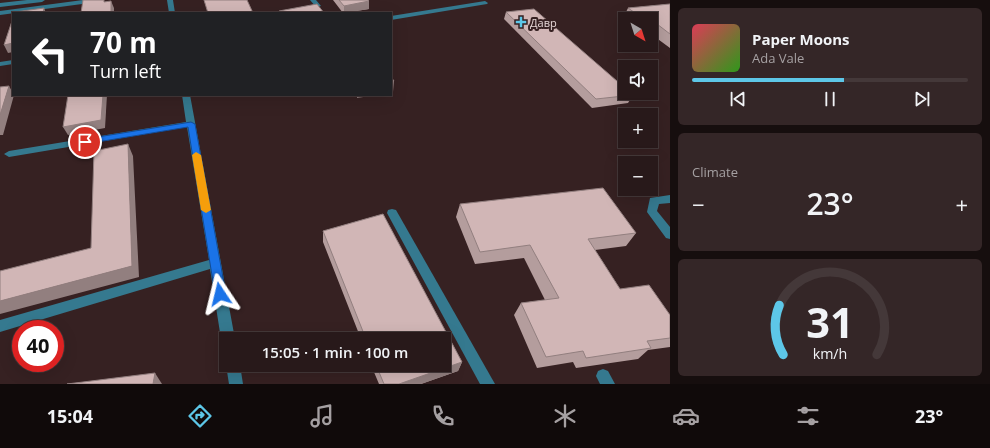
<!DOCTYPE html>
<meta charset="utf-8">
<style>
:root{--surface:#28191a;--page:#342627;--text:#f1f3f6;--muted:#a5a0a2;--line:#443839;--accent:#5dc7e8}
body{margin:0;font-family:"Open Sans",sans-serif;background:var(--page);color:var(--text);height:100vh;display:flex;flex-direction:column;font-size:15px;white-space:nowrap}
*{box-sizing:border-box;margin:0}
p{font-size:13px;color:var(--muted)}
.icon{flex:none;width:22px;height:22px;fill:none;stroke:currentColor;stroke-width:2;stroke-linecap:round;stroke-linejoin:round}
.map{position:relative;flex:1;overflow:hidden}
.drawer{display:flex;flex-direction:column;gap:8px;padding:8px;background:#160e0e;width:320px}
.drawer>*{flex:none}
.guide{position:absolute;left:12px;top:12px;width:380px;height:84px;border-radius:0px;box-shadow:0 4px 16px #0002,0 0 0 1px var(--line);background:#202124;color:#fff;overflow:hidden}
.needle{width:26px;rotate:141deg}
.buttons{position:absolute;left:618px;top:12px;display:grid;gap:8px}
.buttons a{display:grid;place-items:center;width:40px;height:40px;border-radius:0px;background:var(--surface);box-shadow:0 4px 16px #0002,0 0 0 1px var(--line);font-size:20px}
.speed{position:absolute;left:12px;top:320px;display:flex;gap:8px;font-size:20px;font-weight:700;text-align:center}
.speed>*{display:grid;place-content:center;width:52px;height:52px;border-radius:50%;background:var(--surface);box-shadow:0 4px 16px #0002,0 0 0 1px var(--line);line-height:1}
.speed .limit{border:6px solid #d22;background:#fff;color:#111}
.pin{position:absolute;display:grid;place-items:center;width:34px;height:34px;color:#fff;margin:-17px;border:2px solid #fff;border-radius:50%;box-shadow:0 1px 4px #0007}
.me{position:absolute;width:44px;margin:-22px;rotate:350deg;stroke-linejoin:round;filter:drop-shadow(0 0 3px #0008)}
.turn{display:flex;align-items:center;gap:14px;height:84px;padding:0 12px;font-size:18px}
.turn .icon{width:52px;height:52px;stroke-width:2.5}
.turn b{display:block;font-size:28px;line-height:34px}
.big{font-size:30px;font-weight:600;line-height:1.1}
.drawer .widget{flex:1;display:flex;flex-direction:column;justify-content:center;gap:6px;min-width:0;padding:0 14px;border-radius:6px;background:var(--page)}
.drawer .dial{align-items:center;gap:0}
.dial svg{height:104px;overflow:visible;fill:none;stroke:var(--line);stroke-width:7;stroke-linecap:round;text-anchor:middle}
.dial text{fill:var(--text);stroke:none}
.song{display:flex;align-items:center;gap:12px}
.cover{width:48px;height:48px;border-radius:6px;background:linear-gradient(135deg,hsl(350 70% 55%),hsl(110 70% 35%))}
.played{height:4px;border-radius:2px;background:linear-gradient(90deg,var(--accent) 55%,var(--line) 55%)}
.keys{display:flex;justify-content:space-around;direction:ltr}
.heat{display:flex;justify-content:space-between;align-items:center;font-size:22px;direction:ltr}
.trip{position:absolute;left:219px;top:332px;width:232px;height:40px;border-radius:0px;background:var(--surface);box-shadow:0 4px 16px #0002,0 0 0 1px var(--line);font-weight:600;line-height:40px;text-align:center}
.tab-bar{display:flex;height:64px;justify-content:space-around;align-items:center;background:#100a0a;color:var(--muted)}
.tab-bar .icon{width:28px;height:28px}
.tab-bar .selected{color:var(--accent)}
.tab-bar b{font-size:18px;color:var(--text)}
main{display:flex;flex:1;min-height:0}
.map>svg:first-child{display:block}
</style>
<main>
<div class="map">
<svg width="670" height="384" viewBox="0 0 670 384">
<rect width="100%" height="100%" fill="#362122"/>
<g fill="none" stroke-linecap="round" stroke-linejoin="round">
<g fill="#35798f" fill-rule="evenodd">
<path d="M27,0H45L42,2L0,7V3Z"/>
<path d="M83,0H100L97,2L0,15V11Z"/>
<path d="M167,0H173L175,13H169Z"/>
<path d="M310,0H316L321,6L316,7Z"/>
<path d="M485,1L488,3L487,4L391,20V16Z"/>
<path d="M13,60V64L0,66V62Z"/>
<path d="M182,95H190L235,339H226V344L223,343L221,339L210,269L0,332V320L209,260L187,127L9,157L4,154L9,151L186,122Z"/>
<path d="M670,195V203L659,204L657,211L670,227V239L666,238L647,212L650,198Z"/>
<path d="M392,209L396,210L495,384H480L387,213L388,210Z"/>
<path d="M226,365H240L243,384H229Z"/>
<path d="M603,369L608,371L615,384H600L596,376L598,371Z"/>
</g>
</g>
<g fill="#b49d9d">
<path d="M333,0H368L369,1V9L343,13Z"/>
<path d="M670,4V48L651,34V19H625L623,18L628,8Z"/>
<path d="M506,12L633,95L628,103L592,108L504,19Z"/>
<path d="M460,204L636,233L626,246L595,250L620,289L670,315V347L648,350L638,359L576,368L573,362L537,368L514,315L521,303L545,300L524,258L475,264L456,217Z"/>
<path d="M383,214L462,362L458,371L421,384H379L371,365H444V339H361L323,242V231Z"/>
</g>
<g fill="#927f7f">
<path d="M111,1L114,8V13H111Z"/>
<path d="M369,1V9L344,13V6Z"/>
<path d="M44,8L46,13H43Z"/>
<path d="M657,24L651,34V26L652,25Z"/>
<path d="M13,43V52L8,53L4,45Z"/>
<path d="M394,81L393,92H391V82Z"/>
<path d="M9,86L13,93V95H14L3,135H0V115Z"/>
<path d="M103,95H107L105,128L68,135L63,127Z"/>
<path d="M357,95H376L357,98Z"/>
<path d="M128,144L133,156L139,277L0,314V301L132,266Z"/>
<path d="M462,362L458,371L421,384H399Z"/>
<path d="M155,373L162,384H153Z"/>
</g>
<g fill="#d1b6b6" stroke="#927f7f">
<path d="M83,0H104V2L111,1V13H81Z"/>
<path d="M204,0H247L253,13H208Z"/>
<path d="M339,0H368L369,1L344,6Z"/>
<path d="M317,4L324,13H280L279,11Z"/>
<path d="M670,4V34L657,24L652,25L651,24V19H644L628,8Z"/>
<path d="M44,8L43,13H15V12Z"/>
<path d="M534,9L625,88V93H631L633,95L596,99L506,12Z"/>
<path d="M13,18V43L4,45Z"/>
<path d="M391,77L394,81L391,82Z"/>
<path d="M9,86L0,115V87Z"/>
<path d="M68,95H103L101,120L63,127Z"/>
<path d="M128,144L132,266L0,301V271L91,248L94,151Z"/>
<path d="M603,188L636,233L588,239L620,289L649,285L670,315V338L647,341L651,348L586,358L583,351L546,357L521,303L559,298L530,245L480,252L460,204Z"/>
<path d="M383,214L462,362L399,384H384L376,365H444V339H366L323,231Z"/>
<path d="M155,373L153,384H67Z"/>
</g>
<path fill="#1a73e8" stroke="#114b97" d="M191,122L195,124L226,294L224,297L220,298L217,297L215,294L188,127L85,144L81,142L85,139Z"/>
<path fill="#f59e0b" d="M196,152L201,155L211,210L206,213L201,210L192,155Z"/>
<path fill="#5dc7e8" stroke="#362122" stroke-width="1.5" d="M519 16h4v4h4v4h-4v4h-4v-4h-4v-4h4z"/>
<g text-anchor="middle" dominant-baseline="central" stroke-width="4" stroke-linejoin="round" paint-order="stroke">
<g font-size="11" fill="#e5d6d6" stroke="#362122" text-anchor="start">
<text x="530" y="22">Давр</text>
</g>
</g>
</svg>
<div class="buttons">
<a><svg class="needle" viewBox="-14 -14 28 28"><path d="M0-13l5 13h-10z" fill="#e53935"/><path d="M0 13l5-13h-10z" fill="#a5a0a2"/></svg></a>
<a><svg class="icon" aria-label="sound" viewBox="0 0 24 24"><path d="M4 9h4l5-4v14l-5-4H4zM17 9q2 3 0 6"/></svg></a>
<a>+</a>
<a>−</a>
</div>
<div class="speed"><div class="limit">40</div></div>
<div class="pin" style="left:85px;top:142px;background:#d93025"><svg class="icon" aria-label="arrive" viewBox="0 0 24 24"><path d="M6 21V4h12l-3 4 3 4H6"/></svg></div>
<svg class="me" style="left:220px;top:294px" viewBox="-20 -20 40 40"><path d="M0-17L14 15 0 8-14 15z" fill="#1a73e8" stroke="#fff" stroke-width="4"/></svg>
<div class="trip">15:05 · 1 min · 100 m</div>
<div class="guide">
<div class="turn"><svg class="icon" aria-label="left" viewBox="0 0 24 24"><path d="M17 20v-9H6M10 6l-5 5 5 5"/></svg><div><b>70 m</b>Turn left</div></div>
</div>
</div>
<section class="drawer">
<div class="widget">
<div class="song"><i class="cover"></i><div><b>Paper Moons</b><p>Ada Vale</p></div></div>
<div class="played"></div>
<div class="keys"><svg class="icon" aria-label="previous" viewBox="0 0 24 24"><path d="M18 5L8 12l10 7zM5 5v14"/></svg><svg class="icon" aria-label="pause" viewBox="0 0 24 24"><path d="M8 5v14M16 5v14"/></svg><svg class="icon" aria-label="next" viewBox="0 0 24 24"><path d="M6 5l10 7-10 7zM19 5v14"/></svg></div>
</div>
<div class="widget"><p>Climate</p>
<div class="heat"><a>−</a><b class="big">23°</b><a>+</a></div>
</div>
<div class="widget dial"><svg viewBox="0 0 100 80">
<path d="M14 69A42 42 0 1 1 86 69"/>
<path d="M14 69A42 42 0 0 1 11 31" stroke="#5dc7e8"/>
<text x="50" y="56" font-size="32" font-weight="700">31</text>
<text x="50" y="72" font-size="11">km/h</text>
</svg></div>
</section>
</main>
<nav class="tab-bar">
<b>15:04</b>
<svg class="icon selected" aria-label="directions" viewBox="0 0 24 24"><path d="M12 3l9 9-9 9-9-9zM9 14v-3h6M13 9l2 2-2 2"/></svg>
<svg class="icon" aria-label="music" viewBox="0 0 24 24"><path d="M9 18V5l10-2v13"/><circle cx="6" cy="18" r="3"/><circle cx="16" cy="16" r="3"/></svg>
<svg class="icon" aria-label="phone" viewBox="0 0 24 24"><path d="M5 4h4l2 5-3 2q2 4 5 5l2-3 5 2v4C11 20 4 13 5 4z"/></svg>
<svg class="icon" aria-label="climate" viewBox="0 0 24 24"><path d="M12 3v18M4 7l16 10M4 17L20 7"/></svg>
<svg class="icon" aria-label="car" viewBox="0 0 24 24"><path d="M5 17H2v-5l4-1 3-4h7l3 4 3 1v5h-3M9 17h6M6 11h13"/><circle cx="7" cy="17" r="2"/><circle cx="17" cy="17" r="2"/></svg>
<svg class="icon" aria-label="filters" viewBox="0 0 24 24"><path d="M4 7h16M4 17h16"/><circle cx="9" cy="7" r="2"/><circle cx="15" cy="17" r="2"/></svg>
<b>23°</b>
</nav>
